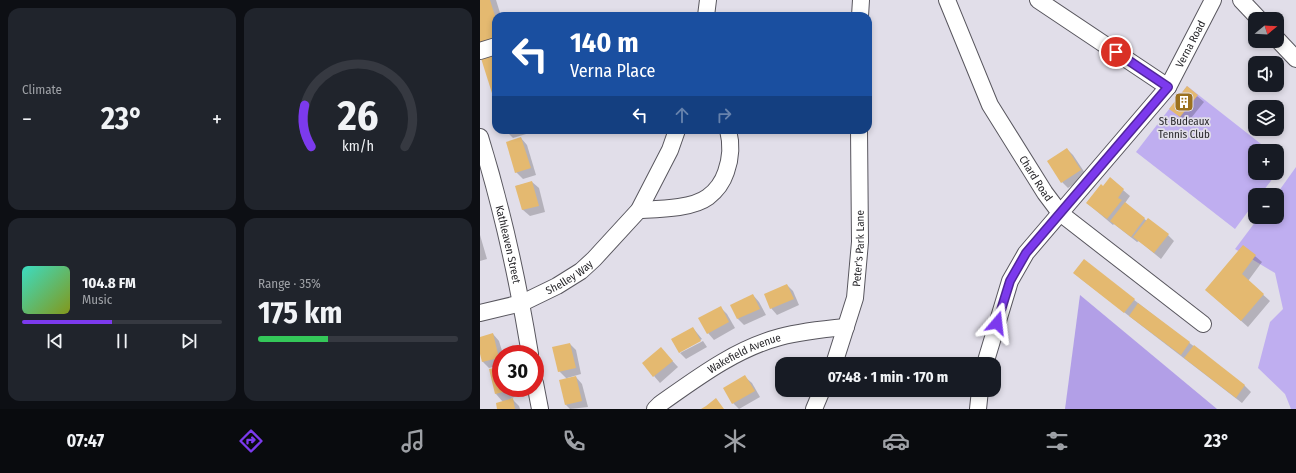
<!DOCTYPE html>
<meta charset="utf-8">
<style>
:root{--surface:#171b24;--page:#20242c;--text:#f1f3f6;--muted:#9ea1a6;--line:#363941;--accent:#7c3aed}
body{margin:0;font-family:"Fira Sans Condensed",sans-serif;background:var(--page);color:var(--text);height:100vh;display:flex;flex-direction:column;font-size:15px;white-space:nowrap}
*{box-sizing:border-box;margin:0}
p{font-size:13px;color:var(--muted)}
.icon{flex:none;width:22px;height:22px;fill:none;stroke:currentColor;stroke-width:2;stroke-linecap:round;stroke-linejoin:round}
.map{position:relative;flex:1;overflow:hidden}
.side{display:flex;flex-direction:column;gap:8px;padding:8px;background:#0d0f14;width:480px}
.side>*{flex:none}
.hud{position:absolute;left:12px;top:12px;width:380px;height:122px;border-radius:12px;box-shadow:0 2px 6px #0003;background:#1a4fa0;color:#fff;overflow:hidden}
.needle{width:26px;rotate:72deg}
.tools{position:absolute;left:768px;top:12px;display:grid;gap:8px}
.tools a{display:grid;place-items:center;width:36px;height:36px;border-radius:8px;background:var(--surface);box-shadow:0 2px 6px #0003;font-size:20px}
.speed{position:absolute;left:12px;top:345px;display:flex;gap:8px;font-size:20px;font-weight:700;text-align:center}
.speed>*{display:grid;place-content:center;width:52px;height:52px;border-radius:50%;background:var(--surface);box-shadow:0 2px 6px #0003;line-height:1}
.speed .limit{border:6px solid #d22;background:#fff;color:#111}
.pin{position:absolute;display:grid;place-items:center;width:34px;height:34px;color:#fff;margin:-17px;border:2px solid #fff;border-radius:50%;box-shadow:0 1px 4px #0007}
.me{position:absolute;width:44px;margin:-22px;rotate:17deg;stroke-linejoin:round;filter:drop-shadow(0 0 3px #0008)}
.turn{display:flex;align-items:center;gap:14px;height:84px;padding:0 12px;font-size:18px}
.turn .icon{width:52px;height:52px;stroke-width:2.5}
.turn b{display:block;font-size:28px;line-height:34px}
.lanes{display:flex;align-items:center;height:38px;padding:0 12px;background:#0003;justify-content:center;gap:20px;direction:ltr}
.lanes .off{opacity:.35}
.big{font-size:30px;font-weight:700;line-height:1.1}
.side .card{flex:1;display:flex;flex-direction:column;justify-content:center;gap:6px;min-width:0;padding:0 14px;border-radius:12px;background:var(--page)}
.side .dial{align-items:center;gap:0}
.dial svg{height:104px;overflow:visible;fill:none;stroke:var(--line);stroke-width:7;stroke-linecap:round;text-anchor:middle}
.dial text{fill:var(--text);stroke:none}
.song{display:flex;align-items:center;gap:12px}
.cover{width:48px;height:48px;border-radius:6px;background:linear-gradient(135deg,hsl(170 70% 55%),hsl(70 70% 35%))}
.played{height:4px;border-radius:2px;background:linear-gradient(90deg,var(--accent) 45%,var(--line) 45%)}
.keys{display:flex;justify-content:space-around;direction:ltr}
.heat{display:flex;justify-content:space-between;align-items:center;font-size:22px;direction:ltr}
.charge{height:6px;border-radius:3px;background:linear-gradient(90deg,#34c759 35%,var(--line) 0)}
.side .tiles{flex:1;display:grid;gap:8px;grid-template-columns:repeat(2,1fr)}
.trip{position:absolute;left:295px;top:357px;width:226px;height:40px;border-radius:12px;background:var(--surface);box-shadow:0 2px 6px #0003;font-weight:700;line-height:40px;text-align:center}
.tabs{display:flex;height:64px;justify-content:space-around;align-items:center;background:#090b0e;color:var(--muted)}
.tabs .icon{width:28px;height:28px}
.tabs .on{color:var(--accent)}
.tabs b{font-size:18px;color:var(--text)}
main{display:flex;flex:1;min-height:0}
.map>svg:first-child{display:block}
</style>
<main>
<section class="side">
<div class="tiles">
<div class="card"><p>Climate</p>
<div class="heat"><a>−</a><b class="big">23°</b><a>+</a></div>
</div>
<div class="card dial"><svg viewBox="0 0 100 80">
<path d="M14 69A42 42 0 1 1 86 69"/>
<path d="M14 69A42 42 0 0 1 9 37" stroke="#7c3aed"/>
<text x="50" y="56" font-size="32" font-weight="700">26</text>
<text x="50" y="72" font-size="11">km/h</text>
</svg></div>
<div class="card">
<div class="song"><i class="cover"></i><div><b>104.8 FM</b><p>Music</p></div></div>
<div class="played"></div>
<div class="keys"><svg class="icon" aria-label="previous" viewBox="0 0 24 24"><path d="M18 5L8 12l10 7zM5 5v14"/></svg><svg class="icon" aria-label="pause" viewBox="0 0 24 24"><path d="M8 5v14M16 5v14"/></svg><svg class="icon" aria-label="next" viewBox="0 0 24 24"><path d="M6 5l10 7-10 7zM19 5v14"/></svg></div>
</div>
<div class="card"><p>Range · 35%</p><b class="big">175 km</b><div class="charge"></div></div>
</div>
</section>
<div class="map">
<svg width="816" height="409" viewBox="0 0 816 409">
<rect width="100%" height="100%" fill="#e1dee9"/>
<g fill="#bfaef0">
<path d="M707,86L790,151H775V173H797L780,195H775V202L755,229L656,152Z"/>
<path d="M816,167V409H811L805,394L778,368L790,322L803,309L795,273L755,249L779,217H797V195H796Z"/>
</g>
<path fill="#b29fe7" d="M600,295L737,409H585Z"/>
<g fill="#0003">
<path d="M0,0H16L21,16H16V104Z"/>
<path d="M717,96L724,102L707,123L691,109Z"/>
<path d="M25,130H56V131L33,138Z"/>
<path d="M41,138L47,145L56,175L43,179L36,172Z"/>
<path d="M587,149L593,155L607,176L588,188L582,182Z"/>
<path d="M52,182L59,188L65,212L50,216L43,210L36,186Z"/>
<path d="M623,187L643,190L650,196L645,203L667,221L688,235L694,241L681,259L659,241L657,242L634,224L633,225L607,203Z"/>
<path d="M0,235L7,259L0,261Z"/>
<path d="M763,246L782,262L768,281L790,301L768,327L733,296Z"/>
<path d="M604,261L765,386L771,392L762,403L601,279L594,273Z"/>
<path d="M307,285L313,291L319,305L297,315L291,308Z"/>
<path d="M273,295L279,302L286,315L264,325L258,319L252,306Z"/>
<path d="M241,308L247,314L255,328L234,340L228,333Z"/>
<path d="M213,328L222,339L200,351V353L192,340Z"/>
<path d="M13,334L19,341L23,354H21V365L9,368L3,362L0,350V338Z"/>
<path d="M223,341L227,347L206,359L200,353Z"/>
<path d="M90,344L96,350L101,374L87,378V379L79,371Z"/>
<path d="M185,353L198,367L180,383L174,376Z"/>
<path d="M21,368V388H36L38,396L31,398L39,406L40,409H18L23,402L16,394L10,370Z"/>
<path d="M96,377L102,384L108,407L90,409L86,405Z"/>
<path d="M265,377L272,383L280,397L259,409L253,403Z"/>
</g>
<g fill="#e4b970">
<path d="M0,0H10L16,19V38L0,43Z"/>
<path d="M16,50V106L0,55Z"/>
<path d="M707,86L718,95L700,117L689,109Z"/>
<path d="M41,137L51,168L35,173L26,142Z"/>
<path d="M587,148L601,170L581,183L567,161Z"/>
<path d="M630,177L644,189L638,198L642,200L627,219L606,203L621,184L623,186Z"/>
<path d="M52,181L59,206L42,210L35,186Z"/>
<path d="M645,202L665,218L651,237L630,221Z"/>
<path d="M668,218L689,234L674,253L653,237Z"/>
<path d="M763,245L776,255L762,274L784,294L761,321L725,290Z"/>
<path d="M604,259L655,299L644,313L593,273Z"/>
<path d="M307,284L314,299L290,309L284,294Z"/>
<path d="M273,294L280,309L257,319L250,305Z"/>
<path d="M658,303L710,342L701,355L649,316Z"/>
<path d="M241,306L249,322L227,334L218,318Z"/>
<path d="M213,327L221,341L199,353L191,339Z"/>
<path d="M13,333L19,358L2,362L0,354V337Z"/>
<path d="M90,343L96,368L78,372L72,347Z"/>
<path d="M714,345L765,385L756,398L704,358Z"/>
<path d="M181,347L193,361L173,377L162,363Z"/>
<path d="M21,367V388H32V390L15,394L9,369Z"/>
<path d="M265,375L275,391L252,404L243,388Z"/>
<path d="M96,376L102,401L85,405L79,380Z"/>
<path d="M33,398L35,409H17L16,403Z"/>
<path d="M236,398L244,409H221L226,406Z"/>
</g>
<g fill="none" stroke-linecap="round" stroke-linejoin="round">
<defs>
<g id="minor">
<path id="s1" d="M467,0L510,105L565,193L580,213L723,324"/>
<path d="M558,0L688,87"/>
<path d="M761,0L779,19"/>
<path d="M226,16L228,0"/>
<path d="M380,16L381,0"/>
<path d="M797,39L816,59"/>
<path d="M0,51L16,46"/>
<path id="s2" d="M0,137C22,208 38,281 50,354"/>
<path d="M159,210C178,209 212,209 228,197C236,191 243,181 246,172C251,158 252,145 248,130"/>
<path id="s3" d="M0,313L42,303L77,286L101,271L114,259L159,210L190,150L197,130"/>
<path id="s4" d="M354,364L375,298L380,242L379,130"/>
<path id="s5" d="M505,364L530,281L546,253L688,87L733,0"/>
<path d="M55,383L60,409"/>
<path id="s6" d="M175,409L180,404C217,378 255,349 300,337C322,331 344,329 366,327"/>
<path d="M334,409L342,390"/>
<path d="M498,409L500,390"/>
</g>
</defs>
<use href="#minor" stroke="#58565e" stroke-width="18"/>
<use href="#minor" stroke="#fff" stroke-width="16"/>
</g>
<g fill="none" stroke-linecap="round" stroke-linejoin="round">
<defs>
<path id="route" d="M517,323L530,281L546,253L688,87L636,52"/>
</defs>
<use href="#route" stroke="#51269a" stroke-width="10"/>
<use href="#route" stroke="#7c3aed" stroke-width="7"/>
</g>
<defs>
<symbol id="building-square" viewBox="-11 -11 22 22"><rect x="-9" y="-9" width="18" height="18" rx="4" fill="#9b711e" stroke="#e1dee9"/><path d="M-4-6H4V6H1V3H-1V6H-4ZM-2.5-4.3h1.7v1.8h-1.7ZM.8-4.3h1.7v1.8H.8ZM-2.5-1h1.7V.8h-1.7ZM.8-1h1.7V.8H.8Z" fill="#fff"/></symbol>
</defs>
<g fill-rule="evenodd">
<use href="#building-square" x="693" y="91" width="22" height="22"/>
</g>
<g text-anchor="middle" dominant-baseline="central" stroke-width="3.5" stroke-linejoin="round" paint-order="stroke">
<g font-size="11" fill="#29282c" stroke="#e1dee9">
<text stroke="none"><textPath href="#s5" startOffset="386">Verna Road</textPath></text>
<text stroke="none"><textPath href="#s1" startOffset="200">Chard Road</textPath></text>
<text stroke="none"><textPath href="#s2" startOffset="111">Kathleaven Street</textPath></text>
<text stroke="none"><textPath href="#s4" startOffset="119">Peter's Park Lane</textPath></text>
<text stroke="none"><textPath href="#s3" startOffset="97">Shelley Way</textPath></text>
<text stroke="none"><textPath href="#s6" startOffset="106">Wakefield Avenue</textPath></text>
</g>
<g font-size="11" fill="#29282c" stroke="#e1dee9">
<text x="704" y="121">St Budeaux<tspan x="704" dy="13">Tennis Club</tspan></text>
</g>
</g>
</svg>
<div class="tools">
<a><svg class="needle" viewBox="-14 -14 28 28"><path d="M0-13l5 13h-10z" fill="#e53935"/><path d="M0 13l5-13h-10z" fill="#9ea1a6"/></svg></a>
<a><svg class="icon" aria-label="sound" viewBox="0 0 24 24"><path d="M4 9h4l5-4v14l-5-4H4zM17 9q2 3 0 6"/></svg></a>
<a><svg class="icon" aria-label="layers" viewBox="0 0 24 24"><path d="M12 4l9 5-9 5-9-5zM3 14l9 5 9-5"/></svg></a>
<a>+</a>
<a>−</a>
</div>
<div class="speed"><div class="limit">30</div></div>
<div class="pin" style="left:636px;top:52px;background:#d93025"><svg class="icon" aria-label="arrive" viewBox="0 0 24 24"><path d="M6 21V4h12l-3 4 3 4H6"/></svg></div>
<svg class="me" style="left:517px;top:323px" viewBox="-20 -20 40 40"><path d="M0-17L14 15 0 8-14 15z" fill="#7c3aed" stroke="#fff" stroke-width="4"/></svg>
<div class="trip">07:48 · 1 min · 170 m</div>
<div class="hud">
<div class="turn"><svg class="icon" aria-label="left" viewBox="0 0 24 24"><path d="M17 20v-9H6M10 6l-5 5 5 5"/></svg><div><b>140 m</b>Verna Place</div></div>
<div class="lanes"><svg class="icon" aria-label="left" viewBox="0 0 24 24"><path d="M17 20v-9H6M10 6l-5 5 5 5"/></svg><svg class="icon off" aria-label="ahead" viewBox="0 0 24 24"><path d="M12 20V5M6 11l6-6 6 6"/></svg><svg class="icon off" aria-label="right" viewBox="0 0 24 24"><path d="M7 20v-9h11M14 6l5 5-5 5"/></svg></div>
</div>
</div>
</main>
<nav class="tabs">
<b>07:47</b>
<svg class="icon on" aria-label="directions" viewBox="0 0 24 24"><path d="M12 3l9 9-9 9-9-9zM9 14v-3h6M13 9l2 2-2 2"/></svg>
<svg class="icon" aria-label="music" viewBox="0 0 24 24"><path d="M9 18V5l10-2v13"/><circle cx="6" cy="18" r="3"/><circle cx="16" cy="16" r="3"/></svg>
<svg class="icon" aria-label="phone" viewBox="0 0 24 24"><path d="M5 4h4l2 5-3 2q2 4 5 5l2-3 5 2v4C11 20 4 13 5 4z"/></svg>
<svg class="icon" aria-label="climate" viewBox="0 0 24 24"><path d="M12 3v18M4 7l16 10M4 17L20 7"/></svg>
<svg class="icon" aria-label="car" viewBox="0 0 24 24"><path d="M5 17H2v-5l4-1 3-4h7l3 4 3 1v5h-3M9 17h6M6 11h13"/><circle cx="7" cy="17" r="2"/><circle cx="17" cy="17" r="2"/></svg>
<svg class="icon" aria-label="filters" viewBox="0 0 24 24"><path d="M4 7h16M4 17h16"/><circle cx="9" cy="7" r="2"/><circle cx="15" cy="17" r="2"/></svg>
<b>23°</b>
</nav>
